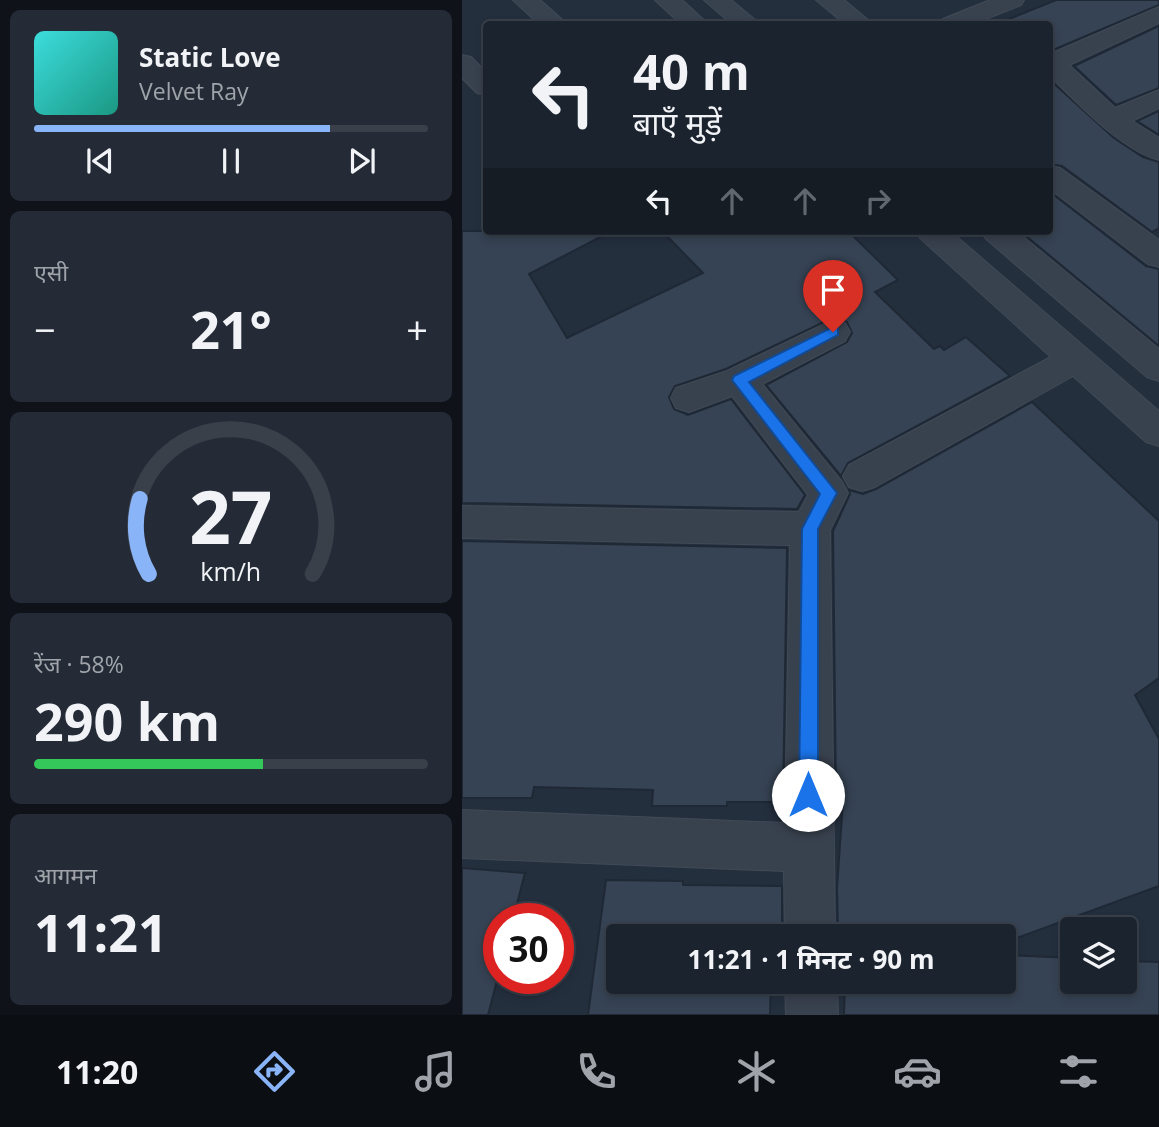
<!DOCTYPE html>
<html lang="hi">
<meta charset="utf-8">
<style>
:root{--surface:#1b232e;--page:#242b36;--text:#f1f3f6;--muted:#a0a4aa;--line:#39404a;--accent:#8ab4f8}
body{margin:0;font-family:"Open Sans","Noto Sans Devanagari",sans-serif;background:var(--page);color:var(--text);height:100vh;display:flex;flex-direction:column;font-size:26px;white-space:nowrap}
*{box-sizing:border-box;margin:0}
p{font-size:23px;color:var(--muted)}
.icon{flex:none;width:38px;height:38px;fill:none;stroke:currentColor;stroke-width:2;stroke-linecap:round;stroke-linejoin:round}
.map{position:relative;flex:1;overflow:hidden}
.sheet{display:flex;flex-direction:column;gap:10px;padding:10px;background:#0f1319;width:462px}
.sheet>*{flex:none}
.guide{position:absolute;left:21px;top:21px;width:570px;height:214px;border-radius:7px;box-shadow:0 4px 10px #0003,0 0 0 2px var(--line);background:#1b232e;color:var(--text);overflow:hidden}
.buttons{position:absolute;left:598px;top:917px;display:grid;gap:14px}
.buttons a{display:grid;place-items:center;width:77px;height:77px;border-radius:7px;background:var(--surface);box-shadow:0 4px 10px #0003,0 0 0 2px var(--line);font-size:35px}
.speed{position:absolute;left:21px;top:903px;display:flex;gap:14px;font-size:35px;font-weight:700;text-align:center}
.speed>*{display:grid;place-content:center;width:91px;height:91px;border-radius:50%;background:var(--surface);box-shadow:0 4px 10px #0003,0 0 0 2px var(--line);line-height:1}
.speed .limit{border:10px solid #d22;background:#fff;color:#111}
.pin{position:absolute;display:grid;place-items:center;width:60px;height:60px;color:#fff;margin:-72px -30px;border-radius:50% 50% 50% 0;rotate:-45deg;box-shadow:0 0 7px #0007}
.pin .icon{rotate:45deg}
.me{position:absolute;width:77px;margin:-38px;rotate:0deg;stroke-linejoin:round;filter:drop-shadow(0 0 5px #0008)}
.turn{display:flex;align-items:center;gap:24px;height:147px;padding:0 35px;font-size:32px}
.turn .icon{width:91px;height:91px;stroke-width:2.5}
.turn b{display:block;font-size:49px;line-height:60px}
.lanes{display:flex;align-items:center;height:66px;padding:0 35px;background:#0003;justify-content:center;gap:35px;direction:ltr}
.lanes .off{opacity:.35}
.big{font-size:52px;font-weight:700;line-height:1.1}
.sheet .card{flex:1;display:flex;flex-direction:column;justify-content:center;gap:10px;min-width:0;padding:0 24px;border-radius:10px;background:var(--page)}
.sheet .dial{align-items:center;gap:0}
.dial svg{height:182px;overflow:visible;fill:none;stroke:var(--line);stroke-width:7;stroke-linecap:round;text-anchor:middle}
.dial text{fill:var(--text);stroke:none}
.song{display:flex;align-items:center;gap:21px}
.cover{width:84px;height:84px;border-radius:10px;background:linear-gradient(135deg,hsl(180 70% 55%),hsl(170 70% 35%))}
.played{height:7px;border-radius:4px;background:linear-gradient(90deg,var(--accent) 75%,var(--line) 75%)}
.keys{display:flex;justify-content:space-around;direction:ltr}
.heat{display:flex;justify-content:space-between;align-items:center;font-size:38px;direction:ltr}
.charge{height:10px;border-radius:5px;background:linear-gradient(90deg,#34c759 58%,var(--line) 0)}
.trip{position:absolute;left:144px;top:924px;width:410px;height:70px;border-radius:7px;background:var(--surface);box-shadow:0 4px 10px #0003,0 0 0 2px var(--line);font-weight:700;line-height:70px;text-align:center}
.tab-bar{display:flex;height:112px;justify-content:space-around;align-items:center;background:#0b0e12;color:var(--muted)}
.tab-bar .icon{width:49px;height:49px}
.tab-bar .active{color:var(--accent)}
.tab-bar b{font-size:32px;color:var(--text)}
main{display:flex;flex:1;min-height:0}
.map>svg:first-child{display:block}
</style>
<main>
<section class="sheet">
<div class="card">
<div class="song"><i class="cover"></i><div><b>Static Love</b><p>Velvet Ray</p></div></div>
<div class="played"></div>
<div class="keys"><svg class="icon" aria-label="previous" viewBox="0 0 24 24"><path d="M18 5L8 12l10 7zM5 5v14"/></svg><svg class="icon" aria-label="pause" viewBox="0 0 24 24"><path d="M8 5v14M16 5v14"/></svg><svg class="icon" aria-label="next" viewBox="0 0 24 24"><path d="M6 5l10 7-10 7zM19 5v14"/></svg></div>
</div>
<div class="card"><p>एसी</p>
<div class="heat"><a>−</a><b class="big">21°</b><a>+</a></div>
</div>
<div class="card dial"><svg viewBox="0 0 100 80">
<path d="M14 69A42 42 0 1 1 86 69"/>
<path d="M14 69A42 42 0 0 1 10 36" stroke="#8ab4f8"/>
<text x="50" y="56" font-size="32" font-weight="700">27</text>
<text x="50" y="72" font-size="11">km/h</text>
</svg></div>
<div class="card"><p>रेंज · 58%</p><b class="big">290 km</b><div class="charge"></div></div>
<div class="card"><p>आगमन</p><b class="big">11:21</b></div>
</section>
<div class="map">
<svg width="697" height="1015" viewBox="0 0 697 1015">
<rect width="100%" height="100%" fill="#242f3e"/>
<g fill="#364354" stroke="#1f2835" stroke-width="2">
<path d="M594,0H697V5L591,50L588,47V24H555L547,19Z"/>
<path d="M697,26V88L654,105L612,66Z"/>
<path d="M588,80L652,138L681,157L697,162V228L690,232L600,166L588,164Z"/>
<path d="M697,111V135L675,121Z"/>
<path d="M588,192L684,266L697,269V346L558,231H588Z"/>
<path d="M0,231H150L67,274L105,338L241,273L200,231H386L436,280L413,292L472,349L478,346L482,350L504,337L548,376L386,463L379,476L304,385L385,342L390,333L385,322L370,318L264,369L213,386L207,397L212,409L226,415L269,399L343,495L335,509L0,503Z"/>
<path d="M570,402L697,521V678L673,695L697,739V886L541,943V936H386V932L376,931L375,888L381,801H374L371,531L388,494L387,490L401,494L414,489Z"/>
<path d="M0,541L325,548L321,802H265V806H190L191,790L72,787L70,798H0Z"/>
<path d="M0,868L63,873L51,919H37V973L26,1015H0Z"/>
<path d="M144,880L221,881V885L320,886V926L311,925L310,936H156V982H309L308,1015H126Z"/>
<path d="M541,955L611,958V982H663V961L697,962V1015H382L383,982H541Z"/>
</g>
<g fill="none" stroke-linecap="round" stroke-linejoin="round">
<defs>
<g id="minor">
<path d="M51,0H78L105,24H77Z"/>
<path d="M193,0H220L246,24H219Z"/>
<path d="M242,0H269L298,24H270Z"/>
<path d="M354,0H382L411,24H383Z"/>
<path d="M528,0H562L559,5L511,24H477L481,19Z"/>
<path d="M697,7V23L607,65L653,108L697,90V108L670,121L697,138V160C659,150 616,103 588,76V54Z"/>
<path d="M0,55L9,57L24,72V95L15,93L0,78Z"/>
<path d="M588,166L598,168L697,240V267L686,264L588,189Z"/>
<path d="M454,231H488L697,411V446L684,442L611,376L413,487L400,491L387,487L381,476L387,465L589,357L458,238Z"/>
<path d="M519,231H554L697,349V381L685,377L523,238Z"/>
<path d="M371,320L383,323L388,332L383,341L300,384L380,482L386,493L368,530L373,936H323L322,871L0,858V810L323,823L328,545L0,538V506L337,512L346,495L270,396L227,412L214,408L209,398L214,388L265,371Z"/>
<path d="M323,982H375L376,1015H324Z"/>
</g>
</defs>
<use href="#minor" stroke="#414a57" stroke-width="2"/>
<use href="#minor" fill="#38414e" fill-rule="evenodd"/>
</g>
<path fill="#1a73e8" stroke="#114b97" stroke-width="2" d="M371,327L376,328V335L287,382L375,493L356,529V795L353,802L346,804L339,802L337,795L340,529L358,494L270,380L272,376Z"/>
</svg>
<div class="buttons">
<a><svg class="icon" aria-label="layers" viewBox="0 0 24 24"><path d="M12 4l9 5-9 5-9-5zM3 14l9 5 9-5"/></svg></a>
</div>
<div class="speed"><div class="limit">30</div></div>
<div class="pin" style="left:371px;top:332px;background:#d93025"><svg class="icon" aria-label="arrive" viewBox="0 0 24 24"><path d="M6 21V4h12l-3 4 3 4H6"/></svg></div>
<svg class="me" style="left:346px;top:795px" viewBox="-20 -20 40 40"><circle r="19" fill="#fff"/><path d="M0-13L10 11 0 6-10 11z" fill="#1a73e8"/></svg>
<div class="trip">11:21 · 1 मिनट · 90 m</div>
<div class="guide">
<div class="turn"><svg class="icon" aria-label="left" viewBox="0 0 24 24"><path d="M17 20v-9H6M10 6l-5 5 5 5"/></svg><div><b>40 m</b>बाएँ मुड़ें</div></div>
<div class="lanes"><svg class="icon" aria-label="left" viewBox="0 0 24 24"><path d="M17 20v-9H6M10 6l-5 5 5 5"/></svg><svg class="icon off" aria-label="ahead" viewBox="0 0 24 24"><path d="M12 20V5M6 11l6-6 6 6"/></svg><svg class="icon off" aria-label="ahead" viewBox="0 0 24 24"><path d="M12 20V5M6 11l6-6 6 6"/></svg><svg class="icon off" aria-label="right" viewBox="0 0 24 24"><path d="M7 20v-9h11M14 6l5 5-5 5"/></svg></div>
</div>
</div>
</main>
<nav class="tab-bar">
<b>11:20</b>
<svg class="icon active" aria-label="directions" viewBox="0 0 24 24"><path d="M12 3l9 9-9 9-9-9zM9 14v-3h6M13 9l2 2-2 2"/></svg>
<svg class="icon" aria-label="music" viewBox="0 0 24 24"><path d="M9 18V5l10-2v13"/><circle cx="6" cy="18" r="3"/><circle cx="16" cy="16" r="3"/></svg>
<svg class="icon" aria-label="phone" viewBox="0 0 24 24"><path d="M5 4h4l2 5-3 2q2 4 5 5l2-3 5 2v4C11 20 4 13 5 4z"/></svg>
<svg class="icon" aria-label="climate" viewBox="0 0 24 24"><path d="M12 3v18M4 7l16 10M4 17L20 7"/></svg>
<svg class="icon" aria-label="car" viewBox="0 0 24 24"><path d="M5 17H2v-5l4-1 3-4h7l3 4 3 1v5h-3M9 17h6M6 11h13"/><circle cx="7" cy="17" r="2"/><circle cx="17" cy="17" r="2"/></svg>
<svg class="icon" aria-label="filters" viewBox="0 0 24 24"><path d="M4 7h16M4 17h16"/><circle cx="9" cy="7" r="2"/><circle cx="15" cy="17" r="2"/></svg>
</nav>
